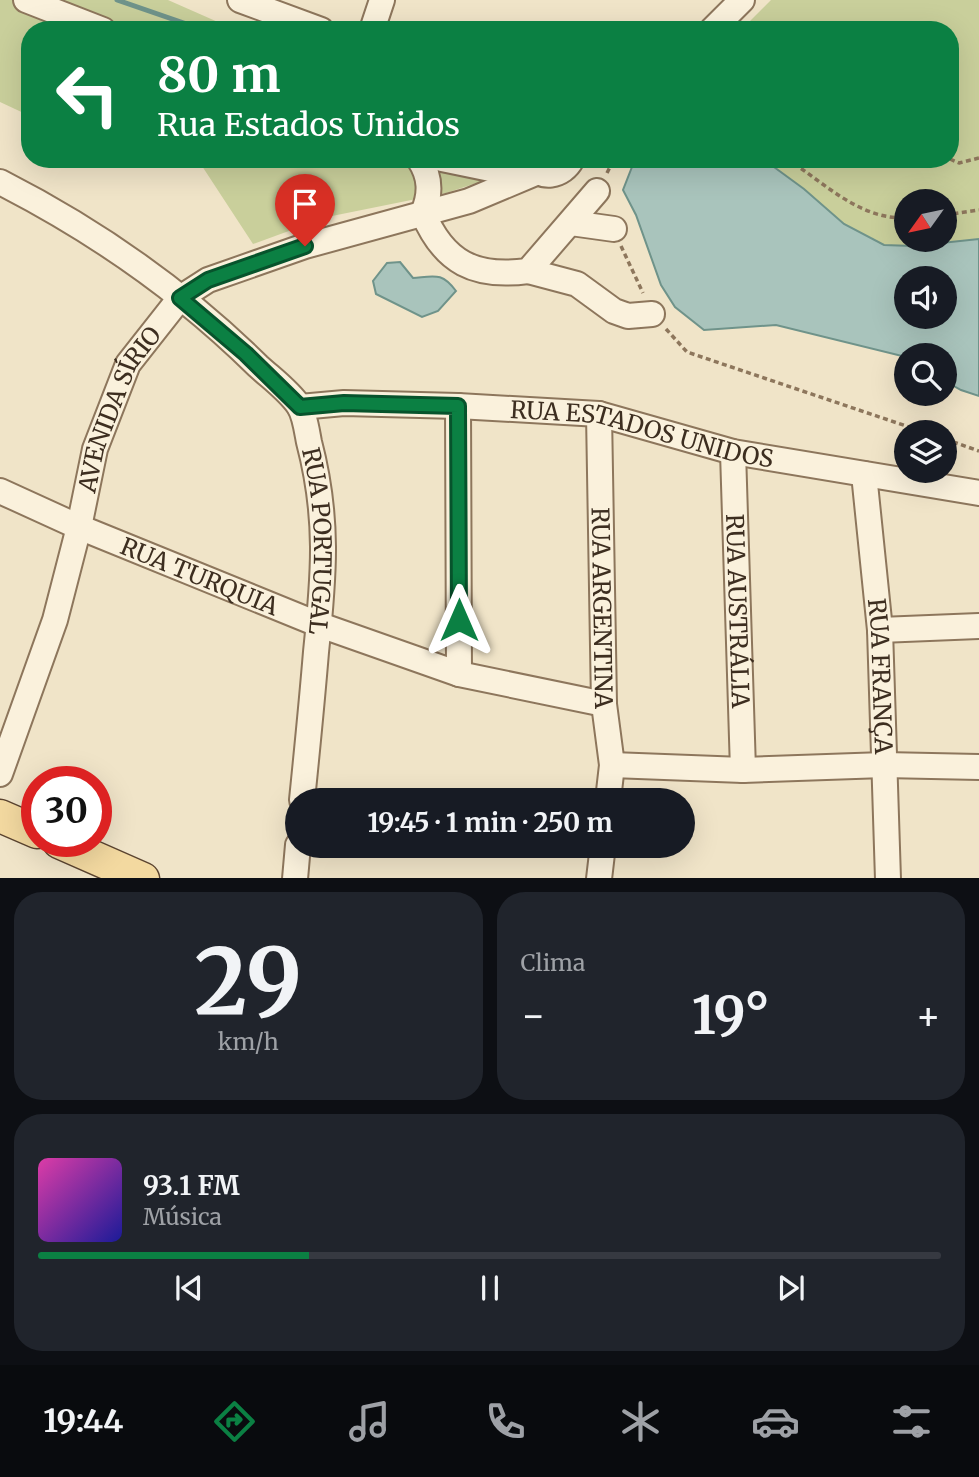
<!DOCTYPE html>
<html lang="pt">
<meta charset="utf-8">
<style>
:root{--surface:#171b24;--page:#20242c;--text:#f1f3f6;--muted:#9ea1a6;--line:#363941;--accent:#0b8043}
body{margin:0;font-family:Merriweather,serif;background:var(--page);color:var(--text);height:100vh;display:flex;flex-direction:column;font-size:26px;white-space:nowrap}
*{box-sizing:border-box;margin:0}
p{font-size:23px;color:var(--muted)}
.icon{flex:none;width:38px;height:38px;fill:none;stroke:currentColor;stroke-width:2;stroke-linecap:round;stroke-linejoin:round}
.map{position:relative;height:878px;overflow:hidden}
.panel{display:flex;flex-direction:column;gap:14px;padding:14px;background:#0d0f14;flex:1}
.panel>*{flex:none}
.guide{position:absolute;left:21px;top:21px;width:938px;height:147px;border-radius:28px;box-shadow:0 7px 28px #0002;background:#0b8043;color:#fff;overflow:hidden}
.needle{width:46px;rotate:237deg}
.tools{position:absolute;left:894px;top:189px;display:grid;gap:14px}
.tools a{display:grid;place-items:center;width:63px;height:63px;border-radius:50%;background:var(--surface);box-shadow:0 7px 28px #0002;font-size:35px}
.speed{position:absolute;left:21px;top:766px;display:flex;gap:14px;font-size:35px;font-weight:700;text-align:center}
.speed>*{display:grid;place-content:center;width:91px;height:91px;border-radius:50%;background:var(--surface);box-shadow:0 7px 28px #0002;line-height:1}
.speed .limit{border:10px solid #d22;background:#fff;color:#111}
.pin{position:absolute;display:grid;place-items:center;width:60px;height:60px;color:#fff;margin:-72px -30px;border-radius:50% 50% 50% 0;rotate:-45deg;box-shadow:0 0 7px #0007}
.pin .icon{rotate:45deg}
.me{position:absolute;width:77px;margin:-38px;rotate:0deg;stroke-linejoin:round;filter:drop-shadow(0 0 5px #0008)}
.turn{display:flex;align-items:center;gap:24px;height:147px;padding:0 21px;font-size:32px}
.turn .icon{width:91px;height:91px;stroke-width:2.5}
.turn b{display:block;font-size:49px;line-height:60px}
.big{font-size:52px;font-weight:700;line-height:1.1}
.panel .card{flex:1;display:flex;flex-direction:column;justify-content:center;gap:10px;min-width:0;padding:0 24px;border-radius:28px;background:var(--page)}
.panel .dial{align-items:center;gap:0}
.dial b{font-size:91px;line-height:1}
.song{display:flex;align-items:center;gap:21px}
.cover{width:84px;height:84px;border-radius:10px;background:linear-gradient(135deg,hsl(320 70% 55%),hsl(240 70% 35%))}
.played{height:7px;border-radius:4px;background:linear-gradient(90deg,var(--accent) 30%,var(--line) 30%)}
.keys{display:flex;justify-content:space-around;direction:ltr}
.heat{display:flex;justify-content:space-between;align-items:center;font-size:38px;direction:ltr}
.panel .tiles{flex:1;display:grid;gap:14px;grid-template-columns:1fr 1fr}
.card:last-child{grid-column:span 2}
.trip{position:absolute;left:285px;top:788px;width:410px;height:70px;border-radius:35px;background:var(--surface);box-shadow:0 7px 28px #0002;font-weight:700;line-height:70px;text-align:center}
.dock{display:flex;height:112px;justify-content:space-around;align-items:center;background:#090b0e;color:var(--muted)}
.dock .icon{width:49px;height:49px}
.dock .selected{color:var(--accent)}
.dock b{font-size:32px;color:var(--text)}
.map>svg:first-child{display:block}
</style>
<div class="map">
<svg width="979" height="879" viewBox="0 0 979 879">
<rect width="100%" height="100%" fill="#f0e4c8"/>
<g fill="#c9cf9b" fill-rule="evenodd">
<path d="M0,0H168L236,30H30V116L0,102Z"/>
<path d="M771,0H979V239L913,246L884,245L844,224L804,189L763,159H950V30H741ZM906,201H945V240H906Z"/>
<path d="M186,159H539L534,164L446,193L327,217L253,244L202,166Z"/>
</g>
<g fill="#a9c4bc" stroke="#6f938a" stroke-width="2" fill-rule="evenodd">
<path d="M649,159H763L804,189L844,224L884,245L913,246L979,239V396L961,390L945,381V355H906V357L776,325L704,330L675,307L661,285L636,215L623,190L632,167ZM906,278H945V317H906Z"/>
<path d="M400,262L413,278C435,276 442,272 456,291L438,311L422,317L376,294L373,281L387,263Z"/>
</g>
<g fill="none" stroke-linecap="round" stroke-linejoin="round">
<path stroke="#6f938a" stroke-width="5" d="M117,0L204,30"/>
<defs>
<g id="minor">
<path d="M26,0L103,30"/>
<path d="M240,0L321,30"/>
<path d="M372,30L382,0"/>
<path d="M712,30L742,0"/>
<path d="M419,159C431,177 431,194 423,213C444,263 475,278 528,271L597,191"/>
<path d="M442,159L524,176"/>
<path d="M528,163C540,181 563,177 572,159"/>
<path id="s1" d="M0,182C94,230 182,291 258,366C271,378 289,391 299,406C305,415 307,432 309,442C329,518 324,575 316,652C312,701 307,751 302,800"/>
<path d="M571,223L614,229"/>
<path d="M528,271L577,284L614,311L628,316L652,314"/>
<path d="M458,406L459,674"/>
<path id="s2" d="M300,407L344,403L458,406L599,414L733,452L979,493"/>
<path id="s3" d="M599,414L604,704L612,765L608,800"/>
<path id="s4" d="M733,452L743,770"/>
<path id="s5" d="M864,474L880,630L888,879"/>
<path id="s6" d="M0,491L79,527L320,625L459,674L604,704"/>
<path d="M880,630L979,626"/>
<path d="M612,765L743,770L884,765L979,767"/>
<path id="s7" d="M0,774L55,620L79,527L95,449L128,364L180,298L208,280L305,246L469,201L538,172"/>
<path d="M295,879L298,845"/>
<path d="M599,879L603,845"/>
</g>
<g id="major">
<path d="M0,816L37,832"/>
<path d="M59,842L143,879"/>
</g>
</defs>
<use href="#minor" stroke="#8d765c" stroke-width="28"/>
<use href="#major" stroke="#5b4430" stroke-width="35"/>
<g stroke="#8d765c" stroke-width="3.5" stroke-dasharray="5 3.5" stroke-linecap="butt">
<path d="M787,159C825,183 858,219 906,218"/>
<path d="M950,159L959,163L979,158"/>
<path d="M607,173L614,159"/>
<path d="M945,215L979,210"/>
<path d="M621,246L643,293"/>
<path d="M666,329L687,352L924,432"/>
<path d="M945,439L979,451"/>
</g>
<use href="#minor" stroke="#faf1dc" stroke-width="24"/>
<use href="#major" stroke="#f3d9a0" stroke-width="32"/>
</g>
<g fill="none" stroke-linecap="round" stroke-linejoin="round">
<defs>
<path id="route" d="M305,246L208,280L180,298L246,354L300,407L344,403L458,406L459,620"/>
</defs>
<use href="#route" stroke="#07532c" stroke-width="18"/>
<use href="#route" stroke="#0b8043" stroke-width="12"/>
</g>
<g text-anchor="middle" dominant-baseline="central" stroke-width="7" stroke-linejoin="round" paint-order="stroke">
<g font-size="24" fill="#3d2e20" stroke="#f7eed8">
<text stroke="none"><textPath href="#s7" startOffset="385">AVENIDA SÍRIO</textPath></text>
<text stroke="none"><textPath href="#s2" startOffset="345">RUA ESTADOS UNIDOS</textPath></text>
<text stroke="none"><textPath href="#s1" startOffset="513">RUA PORTUGAL</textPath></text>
<text stroke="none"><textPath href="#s6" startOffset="217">RUA TURQUIA</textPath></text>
<text stroke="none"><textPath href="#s3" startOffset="194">RUA ARGENTINA</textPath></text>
<text stroke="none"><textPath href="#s4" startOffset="159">RUA AUSTRÁLIA</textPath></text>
<text stroke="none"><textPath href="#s5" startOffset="203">RUA FRANÇA</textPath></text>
</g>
</g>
</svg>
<div class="tools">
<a><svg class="needle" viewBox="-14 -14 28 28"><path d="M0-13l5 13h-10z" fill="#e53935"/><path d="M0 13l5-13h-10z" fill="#9ea1a6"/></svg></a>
<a><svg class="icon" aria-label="sound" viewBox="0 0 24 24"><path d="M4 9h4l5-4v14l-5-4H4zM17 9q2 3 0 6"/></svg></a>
<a><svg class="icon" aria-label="search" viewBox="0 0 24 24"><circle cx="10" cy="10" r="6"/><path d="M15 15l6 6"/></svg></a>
<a><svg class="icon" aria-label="layers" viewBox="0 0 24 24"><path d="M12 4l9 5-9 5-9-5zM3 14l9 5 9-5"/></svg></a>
</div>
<div class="speed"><div class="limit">30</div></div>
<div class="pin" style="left:305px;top:246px;background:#d93025"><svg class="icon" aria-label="arrive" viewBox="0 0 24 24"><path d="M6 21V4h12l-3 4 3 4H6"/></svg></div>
<svg class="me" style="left:459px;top:620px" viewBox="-20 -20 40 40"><path d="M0-17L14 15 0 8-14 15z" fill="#0b8043" stroke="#fff" stroke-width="4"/></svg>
<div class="trip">19:45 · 1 min · 250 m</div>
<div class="guide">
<div class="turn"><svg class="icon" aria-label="left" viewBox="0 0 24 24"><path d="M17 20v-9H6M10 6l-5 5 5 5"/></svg><div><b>80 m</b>Rua Estados Unidos</div></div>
</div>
</div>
<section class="panel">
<div class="tiles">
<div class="card dial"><b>29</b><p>km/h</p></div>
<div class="card"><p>Clima</p>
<div class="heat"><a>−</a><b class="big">19°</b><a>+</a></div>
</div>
<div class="card">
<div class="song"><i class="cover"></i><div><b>93.1 FM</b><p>Música</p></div></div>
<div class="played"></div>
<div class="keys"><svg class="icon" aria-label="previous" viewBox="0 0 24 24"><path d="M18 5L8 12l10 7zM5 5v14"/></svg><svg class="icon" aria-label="pause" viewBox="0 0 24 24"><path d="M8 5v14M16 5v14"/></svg><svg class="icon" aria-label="next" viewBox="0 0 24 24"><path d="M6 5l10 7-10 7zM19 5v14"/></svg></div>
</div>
</div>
</section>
<nav class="dock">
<b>19:44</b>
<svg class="icon selected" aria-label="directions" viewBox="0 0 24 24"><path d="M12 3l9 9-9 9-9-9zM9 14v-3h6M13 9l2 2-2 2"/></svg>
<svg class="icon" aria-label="music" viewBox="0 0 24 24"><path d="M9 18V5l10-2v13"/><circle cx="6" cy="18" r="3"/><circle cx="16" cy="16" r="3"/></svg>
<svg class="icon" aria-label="phone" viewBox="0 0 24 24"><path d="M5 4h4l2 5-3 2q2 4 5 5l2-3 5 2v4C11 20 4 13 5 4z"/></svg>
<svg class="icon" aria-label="climate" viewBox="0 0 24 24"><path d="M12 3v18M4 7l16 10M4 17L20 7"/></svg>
<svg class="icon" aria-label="car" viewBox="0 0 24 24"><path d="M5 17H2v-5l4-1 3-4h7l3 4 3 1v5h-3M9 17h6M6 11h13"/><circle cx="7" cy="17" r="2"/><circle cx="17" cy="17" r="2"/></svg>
<svg class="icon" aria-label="filters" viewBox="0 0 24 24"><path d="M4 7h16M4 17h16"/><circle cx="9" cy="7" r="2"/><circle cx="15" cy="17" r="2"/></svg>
</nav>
